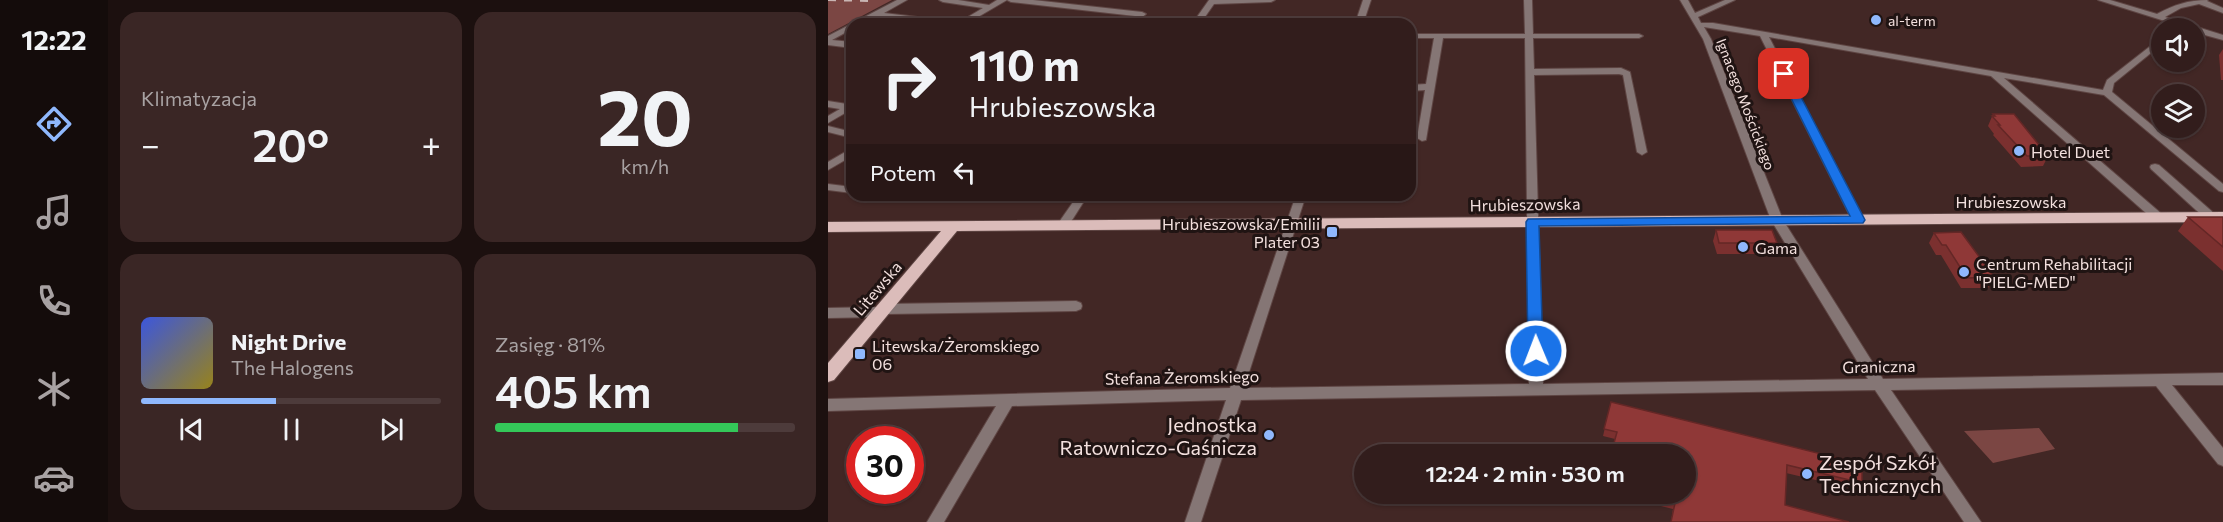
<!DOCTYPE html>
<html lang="pl">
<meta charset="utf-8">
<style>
:root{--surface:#321d1c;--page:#3a2625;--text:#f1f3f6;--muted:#a8a2a3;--line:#4d3b3b;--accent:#8fb8fd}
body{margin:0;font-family:Commissioner,sans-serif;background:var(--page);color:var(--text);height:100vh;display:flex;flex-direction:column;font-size:22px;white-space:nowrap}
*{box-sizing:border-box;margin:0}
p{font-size:20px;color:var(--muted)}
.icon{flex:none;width:33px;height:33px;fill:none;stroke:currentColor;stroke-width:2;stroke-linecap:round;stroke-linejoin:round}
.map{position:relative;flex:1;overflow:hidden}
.panel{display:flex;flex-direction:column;gap:12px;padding:12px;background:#1c100f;width:720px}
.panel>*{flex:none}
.guide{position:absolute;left:18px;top:18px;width:570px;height:183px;border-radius:18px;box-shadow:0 2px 4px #0004,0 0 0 2px var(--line);background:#321d1c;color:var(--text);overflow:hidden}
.fabs{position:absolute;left:1323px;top:18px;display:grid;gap:12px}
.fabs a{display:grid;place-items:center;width:54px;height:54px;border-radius:50%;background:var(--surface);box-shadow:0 2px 4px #0004,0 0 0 2px var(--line);font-size:30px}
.speed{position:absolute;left:18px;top:426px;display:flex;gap:12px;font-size:30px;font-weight:700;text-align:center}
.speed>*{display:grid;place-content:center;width:78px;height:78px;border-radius:50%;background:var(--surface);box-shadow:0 2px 4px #0004,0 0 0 2px var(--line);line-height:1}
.speed .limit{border:9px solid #d22;background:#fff;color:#111}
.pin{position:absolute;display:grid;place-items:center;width:51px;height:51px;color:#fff;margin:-26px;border-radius:12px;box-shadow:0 3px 9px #0006}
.me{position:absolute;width:66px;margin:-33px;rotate:359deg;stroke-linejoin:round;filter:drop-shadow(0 0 4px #0008)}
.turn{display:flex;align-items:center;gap:21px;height:126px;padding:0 24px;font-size:27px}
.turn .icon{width:78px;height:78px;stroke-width:2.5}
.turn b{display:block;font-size:42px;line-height:51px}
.then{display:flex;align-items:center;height:57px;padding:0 24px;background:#0003;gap:12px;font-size:22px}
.big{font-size:45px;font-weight:600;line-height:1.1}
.panel .tile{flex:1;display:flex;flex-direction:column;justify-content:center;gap:9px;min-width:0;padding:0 21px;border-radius:18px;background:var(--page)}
.panel .dial{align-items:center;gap:0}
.dial b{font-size:78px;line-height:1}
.song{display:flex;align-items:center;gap:18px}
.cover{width:72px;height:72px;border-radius:9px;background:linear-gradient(135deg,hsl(230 70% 55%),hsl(50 70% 35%))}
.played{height:6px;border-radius:3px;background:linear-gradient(90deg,var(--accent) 45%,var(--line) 45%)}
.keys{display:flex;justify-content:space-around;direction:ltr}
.heat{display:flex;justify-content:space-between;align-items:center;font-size:33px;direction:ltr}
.charge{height:9px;border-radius:4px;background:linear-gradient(90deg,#34c759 81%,var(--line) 0)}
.panel .tiles{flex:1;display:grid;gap:12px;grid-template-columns:repeat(2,1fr)}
.trip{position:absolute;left:526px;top:444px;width:342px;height:60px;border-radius:30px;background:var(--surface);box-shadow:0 2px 4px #0004,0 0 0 2px var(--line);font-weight:600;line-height:60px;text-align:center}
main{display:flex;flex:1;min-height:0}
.tab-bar{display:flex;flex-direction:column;width:108px;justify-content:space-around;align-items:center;background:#140c0b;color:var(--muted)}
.tab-bar .icon{width:42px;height:42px}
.tab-bar .active{color:var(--accent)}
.tab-bar b{font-size:27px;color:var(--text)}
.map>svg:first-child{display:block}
</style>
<main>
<nav class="tab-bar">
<b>12:22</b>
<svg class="icon active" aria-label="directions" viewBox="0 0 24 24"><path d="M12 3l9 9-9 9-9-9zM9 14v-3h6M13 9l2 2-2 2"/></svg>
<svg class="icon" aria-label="music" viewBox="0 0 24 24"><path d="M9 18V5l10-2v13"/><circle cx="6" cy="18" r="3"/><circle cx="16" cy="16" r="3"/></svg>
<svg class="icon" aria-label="phone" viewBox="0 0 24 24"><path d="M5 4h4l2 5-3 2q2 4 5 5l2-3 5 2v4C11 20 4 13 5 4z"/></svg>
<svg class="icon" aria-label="climate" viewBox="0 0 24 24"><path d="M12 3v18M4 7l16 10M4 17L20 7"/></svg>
<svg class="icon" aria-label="car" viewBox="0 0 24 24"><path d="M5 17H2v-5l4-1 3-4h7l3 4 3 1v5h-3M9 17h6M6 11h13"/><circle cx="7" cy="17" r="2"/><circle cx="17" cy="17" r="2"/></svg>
</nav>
<section class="panel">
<div class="tiles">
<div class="tile"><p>Klimatyzacja</p>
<div class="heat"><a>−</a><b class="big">20°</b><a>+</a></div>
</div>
<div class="tile dial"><b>20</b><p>km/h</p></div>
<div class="tile">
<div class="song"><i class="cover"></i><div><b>Night Drive</b><p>The Halogens</p></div></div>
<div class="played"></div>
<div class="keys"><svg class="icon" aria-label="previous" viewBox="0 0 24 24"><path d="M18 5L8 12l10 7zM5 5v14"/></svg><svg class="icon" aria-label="pause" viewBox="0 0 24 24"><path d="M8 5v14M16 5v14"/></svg><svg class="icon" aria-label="next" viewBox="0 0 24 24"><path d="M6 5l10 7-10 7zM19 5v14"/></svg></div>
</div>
<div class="tile"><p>Zasięg · 81%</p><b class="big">405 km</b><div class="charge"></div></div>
</div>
</section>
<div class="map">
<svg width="1395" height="522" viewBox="0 0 1395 522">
<rect width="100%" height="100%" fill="#422725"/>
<g fill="#7b4643">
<path d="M0,0H64L0,34Z"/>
<path d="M1211,428L1227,449L1165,463L1136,431Z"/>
</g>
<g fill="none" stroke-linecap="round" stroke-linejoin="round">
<defs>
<g id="minor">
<path d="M69,0H79L56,13L98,18L105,24L48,17L34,24H24V29L4,40L24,42V48L0,45V36Z"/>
<path d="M111,0H130L161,5L169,0H179L138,24H128L155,8L115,2Z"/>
<path d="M179,0H205L314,12L318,14L306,24H297L307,16L183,2Z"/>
<path d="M381,0H447L443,2L386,4L372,24H364Z"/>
<path d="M535,0H543L535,24H527Z"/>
<path d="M696,0H704L705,34H811L815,36L811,38H705L706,69L793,68L802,72L819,152L814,155L809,152L795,75L791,74L706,75L715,384L1040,379L943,220L875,39L852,0H860L867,13L897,0H907L870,17L873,23H885L1275,90L1279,80L1334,37V44L1286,83L1284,92L1395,184V192L1391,191L1276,95L1176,78L1335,215L1337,218L1331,222L1327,221L1163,76L941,37L1036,220L1030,224L1024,220L932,36L876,27L883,39L955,220L1055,379L1395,373V385H1344L1395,448V466L1390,464L1328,386L1063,390L1153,522H1136L1047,390L413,400L373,522H357L398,400L184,406L116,522H99L168,406L0,411V399L402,388L468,195H478L416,388L701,384L697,38H615L598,140L594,141L589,138L597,90L582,91V85L598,84L606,38H582V34H697Z"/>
<path d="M1270,0H1282L1329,14C1346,5 1360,0 1380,0L1379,1L1395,8V13L1371,4L1353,8L1337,17L1395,35V40L1366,32V28H1359Z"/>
<path d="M0,101L19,104L24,102V109L0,123V116L12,109L0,107Z"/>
<path d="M0,126L24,132V138L0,132Z"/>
<path d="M24,148V156L0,170V162Z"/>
<path d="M1327,164L1331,165L1388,215L1390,218L1388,221H1380L1323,169L1322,167L1323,165Z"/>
<path d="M0,184L24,187V193L0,190Z"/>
<path d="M52,195H88C80,204 61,202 52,195Z"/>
<path d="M250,195H260L239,228H231L229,225Z"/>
<path d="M248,301L253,303L254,306L253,309L248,311L58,314L52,317L0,318V308L50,307L55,304Z"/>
</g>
<path id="major" d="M1395,212V222L129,231L6,380L0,382V363L113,231L0,232V222Z"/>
</defs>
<use href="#minor" stroke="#5e4543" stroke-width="2"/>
<use href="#major" stroke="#5e4543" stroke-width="2"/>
<use href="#minor" fill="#857675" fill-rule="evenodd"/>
<use href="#major" fill="#dbbcba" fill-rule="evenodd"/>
<path stroke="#c9b5b3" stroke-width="2" stroke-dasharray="8 8" stroke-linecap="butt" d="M0,0L42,1"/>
</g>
<g fill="#7b302f">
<path d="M1395,49V80H1393L1391,55Z"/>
<path d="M1165,114L1220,156L1215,166L1193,167L1165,135L1166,134L1160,126Z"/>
<path d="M154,195H223L217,203H159Z"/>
<path d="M1360,217H1395V271L1350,231Z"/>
<path d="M888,230L949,243L946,254H889L885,241Z"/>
<path d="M1106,233L1166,277L1160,288H1133L1113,255H1108L1101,243Z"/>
<path d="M783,402L1034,483L1030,490L958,473L957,505L1021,522H843L845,509L784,494H858L787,439L775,436Z"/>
</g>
<path fill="#642726" d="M213,195H223L217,203Z"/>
<g fill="#8f3837" stroke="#642726" stroke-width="1.5">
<path d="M1165,114H1186L1220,156H1199L1170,125H1172L1164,116H1167Z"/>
<path d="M1360,217H1395V247Z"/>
<path d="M888,230H944L949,243H891Z"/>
<path d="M1133,232L1166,277L1139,278L1118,245H1114L1106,233Z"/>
<path d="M783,402L1034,464V483L959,465L957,505L1021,522H843L847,503L811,494H858V454H783L789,432L776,429Z"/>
</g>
<path fill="#1a73e8" stroke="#114b97" stroke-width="1.5" d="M956,70L961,74L1037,220L1035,223L711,226L715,351L713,355H702L700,351L698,222L700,219L1022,216L951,74Z"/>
<g fill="#8fb8fd" stroke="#201413" stroke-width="2">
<circle cx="1048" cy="20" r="6"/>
<circle cx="1191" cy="151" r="6"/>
<rect x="498" y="226" width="12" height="12" rx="3"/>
<circle cx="915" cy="247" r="6"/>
<circle cx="1136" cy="272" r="6"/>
<rect x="26" y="348" width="12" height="12" rx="3"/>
<circle cx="441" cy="435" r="6"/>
<circle cx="979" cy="474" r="6"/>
</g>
<g text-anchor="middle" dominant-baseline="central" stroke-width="6" stroke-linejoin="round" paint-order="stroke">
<g font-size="14" fill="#f3e0de" stroke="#201413" text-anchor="start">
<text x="1060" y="20">al-term</text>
</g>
<g font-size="14" fill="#f3e0de" stroke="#201413">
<text transform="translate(918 104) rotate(69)">Ignacego Mościckiego</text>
</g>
<g font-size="16" fill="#f3e0de" stroke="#201413" text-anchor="start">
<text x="1203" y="151">Hotel Duet</text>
<text x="492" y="223" text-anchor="end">Hrubieszowska/Emilii<tspan x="492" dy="18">Plater 03</tspan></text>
<text x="927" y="247">Gama</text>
<text x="1148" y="263">Centrum Rehabilitacji<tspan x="1148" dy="18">"PIELG-MED"</tspan></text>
<text x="44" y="345">Litewska/Żeromskiego<tspan x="44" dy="18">06</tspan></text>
</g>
<g font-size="16" fill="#f3e0de" stroke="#201413">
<text x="1183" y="201">Hrubieszowska</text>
<text transform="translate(697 204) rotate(-1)">Hrubieszowska</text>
<text transform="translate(49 288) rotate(-50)">Litewska</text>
<text transform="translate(1051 366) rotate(-1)">Graniczna</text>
<text transform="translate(354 377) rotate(-1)">Stefana Żeromskiego</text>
</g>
<g font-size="20" fill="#f3e0de" stroke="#201413" text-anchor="end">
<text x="429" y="424">Jednostka<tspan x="429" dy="23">Ratowniczo-Gaśnicza</tspan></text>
<text x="991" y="462" text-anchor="start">Zespół Szkół<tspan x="991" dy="23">Technicznych</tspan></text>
</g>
</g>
</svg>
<div class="fabs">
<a><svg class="icon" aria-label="sound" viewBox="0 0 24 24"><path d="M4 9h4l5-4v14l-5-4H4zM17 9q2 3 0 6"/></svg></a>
<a><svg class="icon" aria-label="layers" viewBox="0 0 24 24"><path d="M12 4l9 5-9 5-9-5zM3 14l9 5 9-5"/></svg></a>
</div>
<div class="speed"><div class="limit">30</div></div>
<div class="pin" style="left:956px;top:74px;background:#d93025"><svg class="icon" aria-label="arrive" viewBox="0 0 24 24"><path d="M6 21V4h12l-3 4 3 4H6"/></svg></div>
<svg class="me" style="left:708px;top:351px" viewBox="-20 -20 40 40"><circle r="17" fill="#1a73e8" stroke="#fff" stroke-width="3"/><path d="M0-11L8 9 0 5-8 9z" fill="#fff"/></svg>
<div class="trip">12:24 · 2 min · 530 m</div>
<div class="guide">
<div class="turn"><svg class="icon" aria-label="right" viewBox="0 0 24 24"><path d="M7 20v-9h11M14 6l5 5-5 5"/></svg><div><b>110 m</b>Hrubieszowska</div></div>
<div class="then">Potem<svg class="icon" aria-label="left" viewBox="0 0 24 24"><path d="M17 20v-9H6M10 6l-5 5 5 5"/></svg></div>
</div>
</div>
</main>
